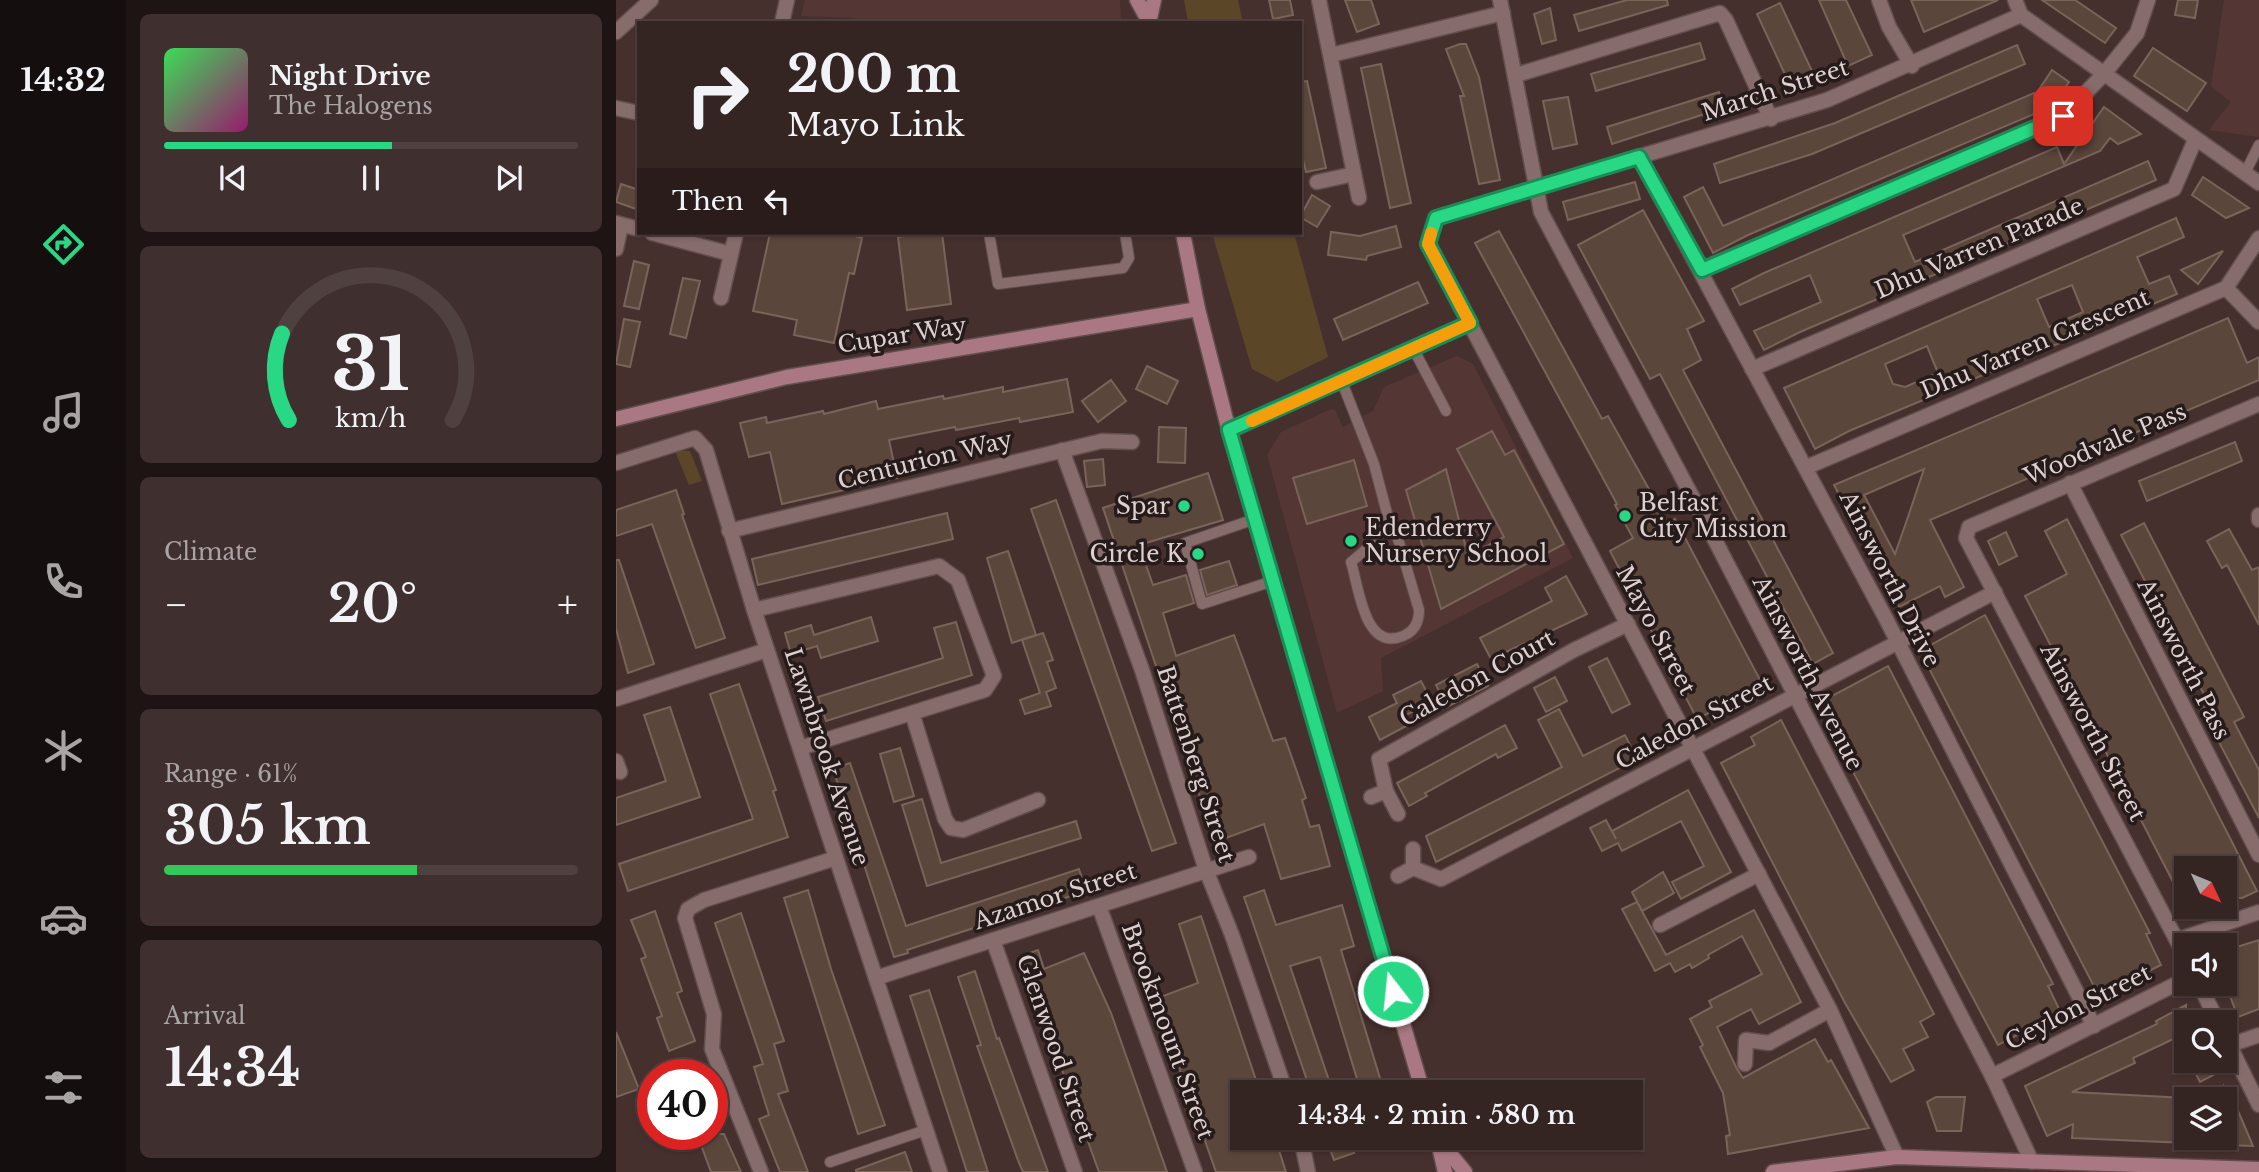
<!DOCTYPE html>
<meta charset="utf-8">
<style>
:root{--surface:#342422;--page:#3f302f;--text:#f1f3f6;--muted:#a9a4a5;--line:#4e4140;--accent:#28d885}
body{margin:0;font-family:"Libre Baskerville",serif;background:var(--page);color:var(--text);height:100vh;display:flex;flex-direction:column;font-size:26px;white-space:nowrap}
*{box-sizing:border-box;margin:0}
p{font-size:23px;color:var(--muted)}
.icon{flex:none;width:38px;height:38px;fill:none;stroke:currentColor;stroke-width:2;stroke-linecap:round;stroke-linejoin:round}
.map{position:relative;flex:1;overflow:hidden}
.details{display:flex;flex-direction:column;gap:14px;padding:14px;background:#1d1413;width:490px}
.details>*{flex:none}
.hud{position:absolute;left:21px;top:21px;width:665px;height:214px;border-radius:0px;box-shadow:0 2px 5px #0004,0 0 0 2px var(--line);background:#342422;color:var(--text);overflow:hidden}
.needle{width:46px;rotate:134deg}
.controls{position:absolute;left:1558px;top:856px;display:grid;gap:14px}
.controls a{display:grid;place-items:center;width:63px;height:63px;border-radius:0px;background:var(--surface);box-shadow:0 2px 5px #0004,0 0 0 2px var(--line);font-size:35px}
.speed{position:absolute;left:21px;top:1059px;display:flex;gap:14px;font-size:35px;font-weight:700;text-align:center}
.speed>*{display:grid;place-content:center;width:91px;height:91px;border-radius:50%;background:var(--surface);box-shadow:0 2px 5px #0004,0 0 0 2px var(--line);line-height:1}
.speed .limit{border:10px solid #d22;background:#fff;color:#111}
.pin{position:absolute;display:grid;place-items:center;width:60px;height:60px;color:#fff;margin:-30px;border-radius:14px;box-shadow:0 4px 10px #0006}
.me{position:absolute;width:77px;margin:-38px;rotate:344deg;stroke-linejoin:round;filter:drop-shadow(0 0 5px #0008)}
.turn{display:flex;align-items:center;gap:24px;height:147px;padding:0 35px;font-size:32px}
.turn .icon{width:91px;height:91px;stroke-width:2.5}
.turn b{display:block;font-size:49px;line-height:60px}
.then{display:flex;align-items:center;height:66px;padding:0 35px;background:#0003;gap:14px;font-size:26px}
.big{font-size:52px;font-weight:600;line-height:1.1}
.details .card{flex:1;display:flex;flex-direction:column;justify-content:center;gap:10px;min-width:0;padding:0 24px;border-radius:10px;background:var(--page)}
.details .dial{align-items:center;gap:0}
.dial svg{height:182px;overflow:visible;fill:none;stroke:var(--line);stroke-width:7;stroke-linecap:round;text-anchor:middle}
.dial text{fill:var(--text);stroke:none}
.song{display:flex;align-items:center;gap:21px}
.cover{width:84px;height:84px;border-radius:10px;background:linear-gradient(135deg,hsl(130 70% 55%),hsl(320 70% 35%))}
.played{height:7px;border-radius:4px;background:linear-gradient(90deg,var(--accent) 55%,var(--line) 55%)}
.keys{display:flex;justify-content:space-around;direction:ltr}
.heat{display:flex;justify-content:space-between;align-items:center;font-size:38px;direction:ltr}
.charge{height:10px;border-radius:5px;background:linear-gradient(90deg,#34c759 61%,var(--line) 0)}
.trip{position:absolute;left:614px;top:1080px;width:413px;height:70px;border-radius:0px;background:var(--surface);box-shadow:0 2px 5px #0004,0 0 0 2px var(--line);font-weight:600;line-height:70px;text-align:center}
main{display:flex;flex:1;min-height:0}
.menu{display:flex;flex-direction:column;width:126px;justify-content:space-around;align-items:center;background:#150e0e;color:var(--muted)}
.menu .icon{width:49px;height:49px}
.menu .on{color:var(--accent)}
.menu b{font-size:32px;color:var(--text)}
.map>svg:first-child{display:block}
</style>
<main>
<nav class="menu">
<b>14:32</b>
<svg class="icon on" aria-label="directions" viewBox="0 0 24 24"><path d="M12 3l9 9-9 9-9-9zM9 14v-3h6M13 9l2 2-2 2"/></svg>
<svg class="icon" aria-label="music" viewBox="0 0 24 24"><path d="M9 18V5l10-2v13"/><circle cx="6" cy="18" r="3"/><circle cx="16" cy="16" r="3"/></svg>
<svg class="icon" aria-label="phone" viewBox="0 0 24 24"><path d="M5 4h4l2 5-3 2q2 4 5 5l2-3 5 2v4C11 20 4 13 5 4z"/></svg>
<svg class="icon" aria-label="climate" viewBox="0 0 24 24"><path d="M12 3v18M4 7l16 10M4 17L20 7"/></svg>
<svg class="icon" aria-label="car" viewBox="0 0 24 24"><path d="M5 17H2v-5l4-1 3-4h7l3 4 3 1v5h-3M9 17h6M6 11h13"/><circle cx="7" cy="17" r="2"/><circle cx="17" cy="17" r="2"/></svg>
<svg class="icon" aria-label="filters" viewBox="0 0 24 24"><path d="M4 7h16M4 17h16"/><circle cx="9" cy="7" r="2"/><circle cx="15" cy="17" r="2"/></svg>
</nav>
<section class="details">
<div class="card">
<div class="song"><i class="cover"></i><div><b>Night Drive</b><p>The Halogens</p></div></div>
<div class="played"></div>
<div class="keys"><svg class="icon" aria-label="previous" viewBox="0 0 24 24"><path d="M18 5L8 12l10 7zM5 5v14"/></svg><svg class="icon" aria-label="pause" viewBox="0 0 24 24"><path d="M8 5v14M16 5v14"/></svg><svg class="icon" aria-label="next" viewBox="0 0 24 24"><path d="M6 5l10 7-10 7zM19 5v14"/></svg></div>
</div>
<div class="card dial"><svg viewBox="0 0 100 80">
<path d="M14 69A42 42 0 1 1 86 69"/>
<path d="M14 69A42 42 0 0 1 11 31" stroke="#28d885"/>
<text x="50" y="56" font-size="32" font-weight="700">31</text>
<text x="50" y="72" font-size="11">km/h</text>
</svg></div>
<div class="card"><p>Climate</p>
<div class="heat"><a>−</a><b class="big">20°</b><a>+</a></div>
</div>
<div class="card"><p>Range · 61%</p><b class="big">305 km</b><div class="charge"></div></div>
<div class="card"><p>Arrival</p><b class="big">14:34</b></div>
</section>
<div class="map">
<svg width="1643" height="1172" viewBox="0 0 1643 1172">
<rect width="100%" height="100%" fill="#46302e"/>
<g fill="#543634">
<path d="M189,0H504L505,23H240L239,18L185,16Z"/>
<path d="M1608,0H1643V137L1593,130L1615,102L1595,86Z"/>
<path d="M841,356L857,364L957,558L765,658L767,691L721,713L651,455L665,432L715,409L719,410L727,427L757,411L768,387Z"/>
</g>
<g fill="#5b4627">
<path d="M568,0H622L627,23H572Z"/>
<path d="M596,233H678L712,357L661,382L636,369Z"/>
<path d="M59,451H74L86,481L73,485Z"/>
</g>
<g fill="#5b463b" stroke="#7a6459" stroke-width="2" fill-rule="evenodd">
<path d="M653,0H674L677,15L657,19Z"/>
<path d="M729,0H755L763,24L741,32Z"/>
<path d="M1011,0H1051L1052,5L963,31L958,15Z"/>
<path d="M1203,0H1230L1256,55L1232,66Z"/>
<path d="M1295,0H1382L1308,32Z"/>
<path d="M1426,0H1459L1500,28L1489,43Z"/>
<path d="M1562,0H1582L1579,18L1559,15Z"/>
<path d="M1164,3L1196,71L1173,83L1141,14Z"/>
<path d="M934,8L940,40L926,44L918,14Z"/>
<path d="M1084,43L1089,59L980,91L975,74Z"/>
<path d="M844,44H850L863,77L884,180L863,184L844,96H848L830,49Z"/>
<path d="M1401,45L1409,64L1196,154L1104,183L1098,164L1219,123Z"/>
<path d="M1537,48L1590,83L1571,111L1518,76Z"/>
<path d="M765,64L795,203L774,208L745,68Z"/>
<path d="M1436,70L1453,82L1437,106L1420,94Z"/>
<path d="M691,81L710,168L690,172L684,146V82Z"/>
<path d="M1103,92L1107,108L996,144L991,127Z"/>
<path d="M1418,93L1425,111L1132,235L1097,253L1068,197L1087,187L1107,226Z"/>
<path d="M952,97L961,144L937,149L927,101Z"/>
<path d="M1488,107L1525,134L1502,144L1494,138L1484,151L1287,235L1299,262L1532,161L1540,180L1184,332L1148,350L1138,331L1205,302L1194,275L1124,305L1116,289L1148,273L1441,147L1448,164Z"/>
<path d="M1587,177L1611,193L1633,208L1610,218L1576,195Z"/>
<path d="M1019,182L1024,199L952,220L947,202Z"/>
<path d="M5,184L23,190V210L0,202Z"/>
<path d="M696,195L714,206L701,227L684,217Z"/>
<path d="M1027,210L1088,321L1071,329L1085,360L1067,370L1217,653L1197,664L1044,374L1034,379L962,245Z"/>
<path d="M1560,218L1568,237L1521,257L1533,284L1553,276L1561,294L1233,431L1199,449L1168,388ZM1456,285L1467,312L1433,327L1421,299ZM1311,346L1322,373L1289,387L1277,384L1269,364Z"/>
<path d="M780,226L785,247L751,256L750,260L712,255L715,232L744,236Z"/>
<path d="M883,231L986,419L992,416L1052,523L1059,519L1151,693L1120,709L1116,701L1081,719L994,551L1017,538L999,505L1001,504L859,243Z"/>
<path d="M154,233H242L241,237L246,238L238,274L233,273L218,343L178,335L181,320L137,311Z"/>
<path d="M311,233H326L335,304L291,310L282,237Z"/>
<path d="M1607,251L1582,284L1565,270Z"/>
<path d="M18,261L33,265L23,309L8,306Z"/>
<path d="M67,278L84,281L70,338L54,334Z"/>
<path d="M802,282L812,303L727,340L718,319Z"/>
<path d="M1612,318L1631,363L1643,357V380L1314,520L1348,587L1329,597L1324,586L1283,607L1218,485ZM1308,469L1293,514L1279,554L1248,495Z"/>
<path d="M8,319L24,322L14,367L0,364Z"/>
<path d="M531,366L562,381L551,404L520,389Z"/>
<path d="M451,379L457,412L404,422L403,418L340,430L339,427L273,440L281,478L166,504L154,452L133,457L124,423L150,417L151,423L207,411L208,414L260,401L262,409L327,396L328,399L387,387V392Z"/>
<path d="M495,380L510,401L482,422L466,401Z"/>
<path d="M543,427L570,428L569,463L542,462Z"/>
<path d="M876,431L889,455L898,450L948,544L825,609L790,490L830,469L852,556L888,537L841,449Z"/>
<path d="M1619,442L1626,461L1531,501L1523,481Z"/>
<path d="M487,459L489,485L471,487L468,461Z"/>
<path d="M738,460L751,506L691,524L677,478Z"/>
<path d="M592,473L607,520L523,545L537,585L570,575L578,603L547,613L560,656L618,635L657,741L669,738L690,798L686,800L694,827L703,825L714,866L665,879L648,824L599,842L487,508Z"/>
<path d="M60,490L68,514L66,515L109,638L80,648L36,524L0,536V510Z"/>
<path d="M440,500L560,843L536,851L415,509Z"/>
<path d="M331,513L337,539L142,585L136,559Z"/>
<path d="M1451,519L1641,891L1626,898H1620L1608,876V868H1570V907L1409,596L1451,574L1429,531Z"/>
<path d="M1528,523L1628,717L1618,722L1643,770V818L1585,708L1593,704L1505,535Z"/>
<path d="M1613,529L1636,570L1643,567V625L1611,565L1606,568L1591,541Z"/>
<path d="M1390,532L1401,556L1383,565L1372,541Z"/>
<path d="M392,551L420,635L396,643L371,558Z"/>
<path d="M0,560H3L38,664L12,673L0,629Z"/>
<path d="M613,561L621,585L591,595L584,570Z"/>
<path d="M950,576L971,614L875,659L864,638L936,601L929,588Z"/>
<path d="M1369,615L1534,933L1530,934L1545,965L1483,996L1304,651Z"/>
<path d="M255,617L262,641L205,658L201,646L175,654L169,633L195,625L198,635Z"/>
<path d="M340,622L356,675L210,721L202,697L327,658L318,628Z"/>
<path d="M427,633L437,660L431,662L440,688L430,692L435,706L409,714L404,700L424,693L406,640Z"/>
<path d="M991,658L1014,704L996,713L973,667Z"/>
<path d="M861,664L872,686L831,707L820,685Z"/>
<path d="M1272,666L1437,984L1432,986L1445,1013L1382,1045L1201,704Z"/>
<path d="M939,677L951,701L930,712L918,688Z"/>
<path d="M805,681L816,702L788,716L792,725L764,740L753,717L781,703L777,695Z"/>
<path d="M123,684L160,790L157,791L172,837L12,891L3,864L137,819L94,694Z"/>
<path d="M54,707L84,797L0,825V798L50,781L28,715Z"/>
<path d="M943,709L967,756L1009,735L1021,759L820,862L810,836L946,767L922,720Z"/>
<path d="M1165,720L1318,1014L1304,1022L1312,1037L1287,1049L1298,1070L1275,1082L1229,1003L1105,763L1139,745L1135,737Z"/>
<path d="M889,725L901,748L882,758L880,754L809,793L811,796L793,806L781,783Z"/>
<path d="M284,748L298,796L278,802L264,754Z"/>
<path d="M234,763L290,926L463,869L470,891L291,950L292,953L278,957L217,769Z"/>
<path d="M1072,790L1115,872L1065,899L1056,882L1088,866L1065,821L1006,851L1002,843L986,851L974,828L990,820L1000,839L996,831Z"/>
<path d="M306,799L325,863L460,821L465,838L311,886L286,805Z"/>
<path d="M1047,872L1058,893L1026,911L1016,892Z"/>
<path d="M192,890L215,969L269,1125L242,1134L168,898Z"/>
<path d="M648,890L660,925L726,905L738,946L725,950L767,1088L745,1092L704,957L674,966L717,1092H695L628,897Z"/>
<path d="M1021,902L1050,955L1138,910L1185,1002L1143,1024L1135,1009L1101,1027L1121,1069L1127,1078L1199,1039L1212,1062L1215,1060L1253,1128L1112,1154L1110,1136L1114,1135L1107,1093L1084,1047L1087,1045L1074,1019L1096,1007L1093,1001L1146,974L1126,936L1092,955L1093,958L1076,968L1074,964L1059,972L1054,963L1039,971L1006,909Z"/>
<path d="M39,911L66,991L61,993L79,1041L53,1051L41,1018L46,1016L25,959L30,957L15,920Z"/>
<path d="M125,913L168,1041L158,1044L172,1091L162,1094L192,1172H164L143,1119L153,1115L138,1067L147,1064L99,923Z"/>
<path d="M585,916L644,1092H626V1138H659L670,1172H600L539,999L582,983L563,924Z"/>
<path d="M1643,940V1009L1622,1017L1612,991L1608,993V951Z"/>
<path d="M422,950L428,969L468,953L495,1013L551,1172H483L405,956Z"/>
<path d="M359,971L381,1039L383,1038L432,1172H407L403,1163L361,1046L365,1045L342,977Z"/>
<path d="M313,990L321,1014L372,1172H351L341,1141L294,996Z"/>
<path d="M1570,1005V1033L1517,1058L1519,1063L1456,1092L1570,1098V1143L1456,1138L1457,1124L1431,1136L1409,1086L1541,1024L1540,1021Z"/>
<path d="M0,1032L23,1089L0,1097Z"/>
<path d="M1573,1060H1597L1603,1072L1584,1082Z"/>
<path d="M1608,1087L1623,1113L1637,1146L1608,1145Z"/>
<path d="M1320,1097H1349L1345,1131H1321L1311,1102Z"/>
<path d="M81,1134H108L125,1172H95Z"/>
<path d="M710,1138H733L738,1153L718,1160Z"/>
<path d="M289,1152L296,1172H240V1170Z"/>
</g>
<g fill="none" stroke-linecap="round" stroke-linejoin="round">
<defs>
<g id="lane">
<path d="M1629,173L1643,145"/>
<path d="M373,233L382,284L507,268L513,258L509,233"/>
<path d="M797,348L830,411"/>
<path d="M726,382L758,464L772,517"/>
<path d="M772,517L782,539L803,610C803,622 799,631 787,636C748,652 743,587 735,562L759,542Z"/>
<path d="M639,519L569,543L586,604L657,581"/>
<path d="M214,1162L310,1130"/>
</g>
<g id="street">
<path d="M703,0L743,198"/>
<path d="M884,0L925,212L1087,517L1376,1076L1416,1162"/>
<path d="M1263,0L1273,27L1296,66"/>
<path d="M1399,0L1405,15L1643,183"/>
<path d="M166,23L171,0"/>
<path d="M0,32L35,0"/>
<path d="M715,55L887,13"/>
<path d="M900,75L1104,13L1110,20L1155,119"/>
<path d="M0,108L23,113"/>
<path d="M1023,157L1268,615L1478,1026"/>
<path d="M701,182L738,174"/>
<path d="M0,223L23,229"/>
<path d="M36,233L115,254"/>
<path d="M0,249L5,225"/>
<path d="M1086,269L1447,116L1487,75L1521,33L1532,0"/>
<path d="M1610,288L1643,322"/>
<path d="M105,298L120,233"/>
<path d="M1136,369L1558,189L1579,140"/>
<path d="M613,431L854,323"/>
<path d="M446,450L526,670L590,870L616,935L670,1092"/>
<path d="M0,463L79,438L90,450L138,610L324,1172"/>
<path d="M1191,467L1610,288L1643,238"/>
<path d="M1454,483L1643,855"/>
<path d="M1643,515V520"/>
<path d="M113,531L486,441L516,442"/>
<path d="M138,610L323,566L342,580L378,676L369,690L184,748"/>
<path d="M0,699L151,650"/>
<path d="M296,713L329,819L335,828L347,830L422,800"/>
<path d="M0,761L4,772"/>
<path d="M755,797L770,791"/>
<path d="M782,814L770,791L763,759L958,650L1012,624"/>
<path d="M797,849V868L825,879L1379,592"/>
<path d="M782,876L797,868"/>
<path d="M483,906L579,1172"/>
<path d="M1044,925L1143,874"/>
<path d="M377,940L459,1172"/>
<path d="M1561,940L1643,912"/>
<path d="M1570,958L1350,538L1353,527L1643,404"/>
<path d="M260,978L633,857"/>
<path d="M1583,984L1602,1022"/>
<path d="M1608,1034L1643,1105"/>
<path d="M1614,1045L1643,1035"/>
<path d="M1129,1064L1130,1040L1153,1043L1214,1010"/>
<path d="M1376,1076L1570,979"/>
<path d="M685,1138L692,1172"/>
<path d="M1281,1157L1214,1010L812,244L820,218L1211,100L1405,15"/>
<path d="M145,1172L96,1049L98,1014L69,918L72,909L88,900L220,858"/>
</g>
<g id="secondary">
<path d="M521,0L533,22"/>
<path d="M533,23L538,0"/>
<path d="M567,233L582,309L613,431L807,1092"/>
<path d="M0,419L171,377L582,309"/>
<path d="M821,1138L849,1172"/>
<path d="M822,1142L829,1172"/>
<path d="M1157,1172L1281,1157L1643,1169"/>
</g>
</defs>
<use href="#lane" stroke="#624e4e" stroke-width="12"/>
<use href="#street" stroke="#624e4e" stroke-width="17"/>
<use href="#secondary" stroke="#624e4e" stroke-width="17"/>
<use href="#lane" stroke="#866c6a" stroke-width="10"/>
<use href="#street" stroke="#866c6a" stroke-width="14"/>
<use href="#secondary" stroke="#aa7883" stroke-width="14"/>
</g>
<g fill="none" stroke-linecap="round" stroke-linejoin="round">
<defs>
<path id="route" d="M777,991L613,430L854,323L812,244L820,218L1023,157L1086,270L1447,116"/>
</defs>
<use href="#route" stroke="#1a8c56" stroke-width="18"/>
<use href="#route" stroke="#28d885" stroke-width="12"/>
<path stroke="#f59e0b" stroke-width="12" d="M636,421L854,323L812,244L815,233"/>
</g>
<g fill="#28d885" stroke="#251b1a" stroke-width="2.5">
<circle cx="568" cy="506" r="7"/>
<circle cx="1009" cy="516" r="7"/>
<circle cx="735" cy="541" r="7"/>
<circle cx="582" cy="554" r="7"/>
</g>
<g text-anchor="middle" dominant-baseline="central" stroke-width="7" stroke-linejoin="round" paint-order="stroke">
<g font-size="23" fill="#dfd0cf" stroke="#251b1a">
<text transform="translate(1159 90) rotate(-18)">March Street</text>
<text transform="translate(1363 248) rotate(-23)">Dhu Varren Parade</text>
<text transform="translate(286 335) rotate(-9)">Cupar Way</text>
<text transform="translate(1419 344) rotate(-23)">Dhu Varren Crescent</text>
<text transform="translate(1489 444) rotate(-23)">Woodvale Pass</text>
<text transform="translate(309 460) rotate(-14)">Centurion Way</text>
<text transform="translate(1274 579) rotate(63)">Ainsworth Drive</text>
<text transform="translate(1040 630) rotate(62)">Mayo Street</text>
<text transform="translate(1568 659) rotate(63)">Ainsworth Pass</text>
<text transform="translate(1192 673) rotate(63)">Ainsworth Avenue</text>
<text transform="translate(861 678) rotate(-29)">Caledon Court</text>
<text transform="translate(1078 722) rotate(-28)">Caledon Street</text>
<text transform="translate(1477 732) rotate(62)">Ainsworth Street</text>
<text transform="translate(211 757) rotate(72)">Lawnbrook Avenue</text>
<text transform="translate(580 764) rotate(72)">Battenberg Street</text>
<text transform="translate(439 896) rotate(-18)">Azamor Street</text>
<text transform="translate(1462 1007) rotate(-27)">Ceylon Street</text>
<text transform="translate(552 1031) rotate(70)">Brookmount Street</text>
<text transform="translate(440 1048) rotate(71)">Glenwood Street</text>
</g>
<g font-size="23" fill="#dfd0cf" stroke="#251b1a" text-anchor="start">
<text x="1023" y="503">Belfast<tspan x="1023" dy="26">City Mission</tspan></text>
<text x="554" y="506" text-anchor="end">Spar</text>
<text x="749" y="528">Edenderry<tspan x="749" dy="26">Nursery School</tspan></text>
<text x="568" y="554" text-anchor="end">Circle K</text>
</g>
</g>
</svg>
<div class="controls">
<a><svg class="needle" viewBox="-14 -14 28 28"><path d="M0-13l5 13h-10z" fill="#e53935"/><path d="M0 13l5-13h-10z" fill="#a9a4a5"/></svg></a>
<a><svg class="icon" aria-label="sound" viewBox="0 0 24 24"><path d="M4 9h4l5-4v14l-5-4H4zM17 9q2 3 0 6"/></svg></a>
<a><svg class="icon" aria-label="search" viewBox="0 0 24 24"><circle cx="10" cy="10" r="6"/><path d="M15 15l6 6"/></svg></a>
<a><svg class="icon" aria-label="layers" viewBox="0 0 24 24"><path d="M12 4l9 5-9 5-9-5zM3 14l9 5 9-5"/></svg></a>
</div>
<div class="speed"><div class="limit">40</div></div>
<div class="pin" style="left:1447px;top:116px;background:#d93025"><svg class="icon" aria-label="arrive" viewBox="0 0 24 24"><path d="M6 21V4h12l-3 4 3 4H6"/></svg></div>
<svg class="me" style="left:777px;top:991px" viewBox="-20 -20 40 40"><circle r="17" fill="#28d885" stroke="#fff" stroke-width="3"/><path d="M0-11L8 9 0 5-8 9z" fill="#fff"/></svg>
<div class="trip">14:34 · 2 min · 580 m</div>
<div class="hud">
<div class="turn"><svg class="icon" aria-label="right" viewBox="0 0 24 24"><path d="M7 20v-9h11M14 6l5 5-5 5"/></svg><div><b>200 m</b>Mayo Link</div></div>
<div class="then">Then<svg class="icon" aria-label="left" viewBox="0 0 24 24"><path d="M17 20v-9H6M10 6l-5 5 5 5"/></svg></div>
</div>
</div>
</main>
